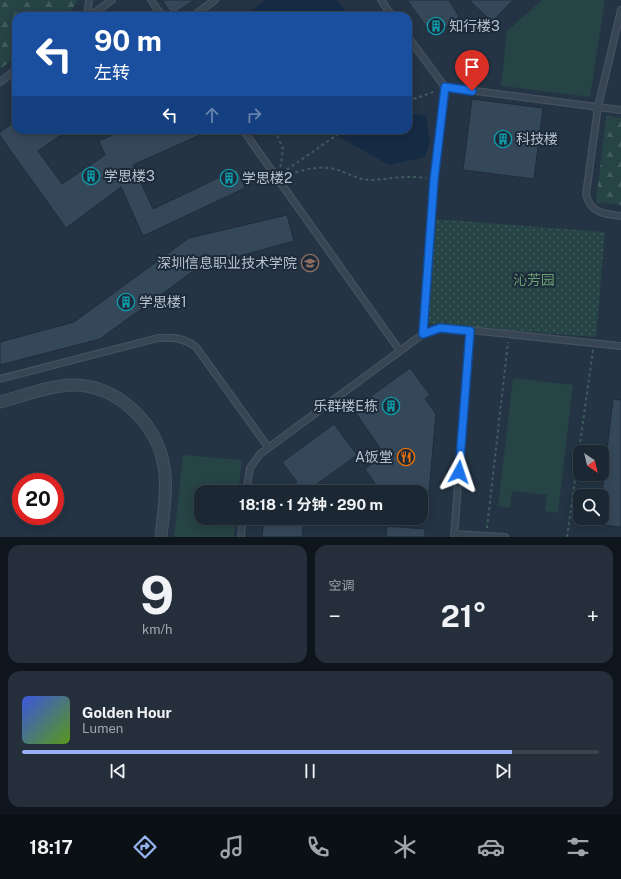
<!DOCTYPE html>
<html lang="zh">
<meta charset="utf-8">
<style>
:root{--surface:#1b2733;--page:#242f3b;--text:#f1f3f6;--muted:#a0a5ac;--line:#39444e;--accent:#95b2f1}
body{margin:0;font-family:"Public Sans","Noto Sans SC",sans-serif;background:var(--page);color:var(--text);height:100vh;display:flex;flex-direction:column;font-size:15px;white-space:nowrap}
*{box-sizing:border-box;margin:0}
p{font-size:13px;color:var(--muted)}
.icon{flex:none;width:22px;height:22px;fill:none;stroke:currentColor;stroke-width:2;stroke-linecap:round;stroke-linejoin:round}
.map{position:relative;height:537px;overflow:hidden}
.side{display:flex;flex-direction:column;gap:8px;padding:8px;background:#0f151c;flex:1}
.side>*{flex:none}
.top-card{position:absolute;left:12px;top:12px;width:400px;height:122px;border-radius:12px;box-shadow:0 2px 10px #0003,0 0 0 1px var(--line);background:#1a4fa0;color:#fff;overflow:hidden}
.needle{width:26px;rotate:145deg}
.controls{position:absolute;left:573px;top:445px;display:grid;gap:8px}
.controls a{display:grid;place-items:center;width:36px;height:36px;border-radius:8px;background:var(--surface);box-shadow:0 2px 10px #0003,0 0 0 1px var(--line);font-size:20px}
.speed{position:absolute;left:12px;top:473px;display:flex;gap:8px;font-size:20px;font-weight:700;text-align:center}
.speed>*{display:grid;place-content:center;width:52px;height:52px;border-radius:50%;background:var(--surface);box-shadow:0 2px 10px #0003,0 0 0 1px var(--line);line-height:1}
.speed .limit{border:6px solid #d22;background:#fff;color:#111}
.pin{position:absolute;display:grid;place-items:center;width:34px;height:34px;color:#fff;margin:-41px -17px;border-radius:50% 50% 50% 0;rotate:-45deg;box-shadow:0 0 4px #0007}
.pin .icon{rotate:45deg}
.me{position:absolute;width:44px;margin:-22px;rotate:5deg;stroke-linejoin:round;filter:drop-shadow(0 0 3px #0008)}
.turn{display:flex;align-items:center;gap:14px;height:84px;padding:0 16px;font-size:18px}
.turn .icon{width:52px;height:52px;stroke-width:2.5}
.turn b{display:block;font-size:28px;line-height:34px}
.lanes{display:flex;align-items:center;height:38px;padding:0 16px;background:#0003;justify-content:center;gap:20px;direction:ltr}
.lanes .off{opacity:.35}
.big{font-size:30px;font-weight:700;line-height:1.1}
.side .widget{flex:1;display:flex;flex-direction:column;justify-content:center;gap:6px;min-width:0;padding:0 14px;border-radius:12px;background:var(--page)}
.side .dial{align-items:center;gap:0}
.dial b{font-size:52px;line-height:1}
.song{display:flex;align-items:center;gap:12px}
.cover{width:48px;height:48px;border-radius:6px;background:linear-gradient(135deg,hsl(230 70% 55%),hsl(90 70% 35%))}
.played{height:4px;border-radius:2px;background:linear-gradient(90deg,var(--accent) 85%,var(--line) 85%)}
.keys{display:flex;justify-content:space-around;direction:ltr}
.heat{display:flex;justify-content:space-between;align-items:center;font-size:22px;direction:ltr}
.side .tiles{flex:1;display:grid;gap:8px;grid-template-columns:1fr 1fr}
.widget:last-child{grid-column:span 2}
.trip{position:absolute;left:194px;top:485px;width:234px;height:40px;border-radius:12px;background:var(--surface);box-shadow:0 2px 10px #0003,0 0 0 1px var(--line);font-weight:700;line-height:40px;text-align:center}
.tabs{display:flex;height:64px;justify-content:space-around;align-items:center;background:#0b1014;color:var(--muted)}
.tabs .icon{width:28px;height:28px}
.tabs .selected{color:var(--accent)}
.tabs b{font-size:18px;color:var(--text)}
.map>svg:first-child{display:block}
</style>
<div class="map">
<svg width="621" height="537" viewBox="0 0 621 537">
<defs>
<pattern id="forest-firs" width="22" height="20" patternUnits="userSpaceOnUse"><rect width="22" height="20" fill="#264345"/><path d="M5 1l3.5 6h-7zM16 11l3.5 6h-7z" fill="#435c5f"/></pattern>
<pattern id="park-dots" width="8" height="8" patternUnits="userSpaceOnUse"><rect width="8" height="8" fill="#264345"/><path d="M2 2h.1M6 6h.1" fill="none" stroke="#435c5f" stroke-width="1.8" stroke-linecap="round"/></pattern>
</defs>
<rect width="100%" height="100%" fill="#243444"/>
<g fill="#264345">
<path d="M542,0H605L590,97L501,86L507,31Z"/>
<path d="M513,378L573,385L558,513L545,511L547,495L512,491L510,508L498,506Z"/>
<path d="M183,455L242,460L238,492H201V518H236L234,537H174Z"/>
</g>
<g fill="url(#forest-firs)">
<path d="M0,0H78L68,16H16V57L0,69Z"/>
<path d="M606,116L621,118V205L596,202Z"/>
</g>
<path fill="url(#park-dots)" d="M436,219L605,232L596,337L427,324Z"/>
<g fill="#152b44">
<path d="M265,0H336L350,16H245Z"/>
<path d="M408,114L426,115L430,143L425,157L389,165L327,130H408Z"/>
</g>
<g fill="#35485a" stroke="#1f2c3b">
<path d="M162,0H194L172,15Z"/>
<path d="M407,0H449L459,17L433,36Z"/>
<path d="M469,0H513L492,22Z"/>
<path d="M472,99L543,108L534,179L463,170Z"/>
<path d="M16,121V130H68L38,151L62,184L105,155L99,141L124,130H211L133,165L153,209L237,169L245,188L143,236L121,187L66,228L0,136V132Z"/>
<path d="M287,215L294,241L199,267L100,339L0,365V342L74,322L189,238Z"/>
<path d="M410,368L430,395L425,399L436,414L429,492H381L365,469L384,454L353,409Z"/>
<path d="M613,399L621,400V527L602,525V494Z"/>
<path d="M334,424L357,455L306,492H283L297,482L282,462Z"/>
<path d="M264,518H304L302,537H262Z"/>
<path d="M387,526L425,529V537H386Z"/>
</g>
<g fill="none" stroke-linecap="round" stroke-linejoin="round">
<defs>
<g id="service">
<path d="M151,0L162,16"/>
<path d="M381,0L392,16"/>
<path d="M621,10L598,107L586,194C590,213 604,214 621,216"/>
<path d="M87,16L89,0"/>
<path d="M90,16L112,0"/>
<path d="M193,16L215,0"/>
<path d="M408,37L445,87L434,180L423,334"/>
<path d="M0,82L16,70"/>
<path d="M445,87L621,110"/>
<path d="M243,130L400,351"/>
<path d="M0,379L158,338C173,337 184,338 196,347L268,447"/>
<path d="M246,492L250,468L260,454L423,334L431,330L450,328L621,346"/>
<path d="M454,534L505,537"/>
<path d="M241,537L243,518"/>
<path d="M454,537L470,331"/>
</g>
<path id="minor" d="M0,402C23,396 48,386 71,385C117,384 157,423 164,467C168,490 163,514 161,537"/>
</defs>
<use href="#service" stroke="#455160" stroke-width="8"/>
<use href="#minor" stroke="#455160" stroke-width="13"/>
<g stroke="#3f5c5d" stroke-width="2" stroke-dasharray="3 3" stroke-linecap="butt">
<path d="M408,101L436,91"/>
<path d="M275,130L283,149L280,169"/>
<path d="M282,173L344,130"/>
<path d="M284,175C298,172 314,166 329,168C344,170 356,180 371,180C390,179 407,175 426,178"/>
<path d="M487,528L508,342"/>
<path d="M567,537L593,350"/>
</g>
<use href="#service" stroke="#384553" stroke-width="5.5"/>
<use href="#minor" stroke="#384553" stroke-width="11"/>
</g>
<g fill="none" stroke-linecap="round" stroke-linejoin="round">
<defs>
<path id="route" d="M459,472L470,331L440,328L423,334L434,180L445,87L472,91"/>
</defs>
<use href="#route" stroke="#114b97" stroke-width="10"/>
<use href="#route" stroke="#1a73e8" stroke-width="7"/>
</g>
<defs>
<symbol id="building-ring" viewBox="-11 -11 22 22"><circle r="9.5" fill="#1d2a39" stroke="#0f9aa8" stroke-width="1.5"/><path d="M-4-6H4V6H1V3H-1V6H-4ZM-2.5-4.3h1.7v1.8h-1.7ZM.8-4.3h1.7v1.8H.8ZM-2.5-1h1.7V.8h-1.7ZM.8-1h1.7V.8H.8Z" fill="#0f9aa8"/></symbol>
<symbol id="university-ring" viewBox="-11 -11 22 22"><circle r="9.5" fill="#1d2a39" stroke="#8d6e63" stroke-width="1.5"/><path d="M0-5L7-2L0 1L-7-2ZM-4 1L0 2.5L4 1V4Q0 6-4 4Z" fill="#8d6e63"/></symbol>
<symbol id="restaurant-ring" viewBox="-11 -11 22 22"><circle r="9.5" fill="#1d2a39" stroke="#e8710a" stroke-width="1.5"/><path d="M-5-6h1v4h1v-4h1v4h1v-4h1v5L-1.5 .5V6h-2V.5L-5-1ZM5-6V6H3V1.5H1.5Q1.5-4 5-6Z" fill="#e8710a"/></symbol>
</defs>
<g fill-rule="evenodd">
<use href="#building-ring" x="426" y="16" width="20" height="20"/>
<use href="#building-ring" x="493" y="129" width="20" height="20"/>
<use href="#building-ring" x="81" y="166" width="20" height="20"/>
<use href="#building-ring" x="219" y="168" width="20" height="20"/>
<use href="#university-ring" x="300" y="253" width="20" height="20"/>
<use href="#building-ring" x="116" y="292" width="20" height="20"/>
<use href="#building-ring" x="381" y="396" width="20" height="20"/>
<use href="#restaurant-ring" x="396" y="447" width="20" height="20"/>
</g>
<g text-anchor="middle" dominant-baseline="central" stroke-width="4" stroke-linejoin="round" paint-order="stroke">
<g font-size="14" fill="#b6c0cd" stroke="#1d2a39" text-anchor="start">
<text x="449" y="26">知行楼3</text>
<text x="516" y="139">科技楼</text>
<text x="104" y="176">学思楼3</text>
<text x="242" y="178">学思楼2</text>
<text x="297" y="263" text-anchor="end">深圳信息职业技术学院</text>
<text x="139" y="302">学思楼1</text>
<text x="378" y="406" text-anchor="end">乐群楼E栋</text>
<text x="393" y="457" text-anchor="end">A饭堂</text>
</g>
<g font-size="14" fill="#6aa073" stroke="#1d2a39">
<text x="534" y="280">沁芳园</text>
</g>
</g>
</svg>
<div class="controls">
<a><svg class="needle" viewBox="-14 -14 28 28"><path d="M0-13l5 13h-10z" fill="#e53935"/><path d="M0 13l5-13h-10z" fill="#a0a5ac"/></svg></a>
<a><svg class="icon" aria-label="search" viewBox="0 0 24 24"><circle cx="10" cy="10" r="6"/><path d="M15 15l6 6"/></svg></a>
</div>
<div class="speed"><div class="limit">20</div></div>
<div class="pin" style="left:472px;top:91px;background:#d93025"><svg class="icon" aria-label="arrive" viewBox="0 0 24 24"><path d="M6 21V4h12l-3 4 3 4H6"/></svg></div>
<svg class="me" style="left:459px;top:472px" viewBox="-20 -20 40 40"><path d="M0-17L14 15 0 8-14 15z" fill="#1a73e8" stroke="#fff" stroke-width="4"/></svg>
<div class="trip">18:18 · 1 分钟 · 290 m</div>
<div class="top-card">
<div class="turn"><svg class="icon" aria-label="left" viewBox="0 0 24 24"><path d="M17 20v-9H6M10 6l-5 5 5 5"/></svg><div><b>90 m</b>左转</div></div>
<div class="lanes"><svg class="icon" aria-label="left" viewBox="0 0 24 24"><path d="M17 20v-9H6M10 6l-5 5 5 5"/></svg><svg class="icon off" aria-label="ahead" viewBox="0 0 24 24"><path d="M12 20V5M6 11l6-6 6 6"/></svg><svg class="icon off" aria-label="right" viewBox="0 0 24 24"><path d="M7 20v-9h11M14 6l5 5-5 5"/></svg></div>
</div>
</div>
<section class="side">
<div class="tiles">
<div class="widget dial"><b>9</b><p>km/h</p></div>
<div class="widget"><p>空调</p>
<div class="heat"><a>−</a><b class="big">21°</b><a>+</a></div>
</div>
<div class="widget">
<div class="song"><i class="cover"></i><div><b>Golden Hour</b><p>Lumen</p></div></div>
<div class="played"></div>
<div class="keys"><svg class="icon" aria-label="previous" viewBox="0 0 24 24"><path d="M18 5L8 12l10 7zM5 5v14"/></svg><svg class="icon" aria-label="pause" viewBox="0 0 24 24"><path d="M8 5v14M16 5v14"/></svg><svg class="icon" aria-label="next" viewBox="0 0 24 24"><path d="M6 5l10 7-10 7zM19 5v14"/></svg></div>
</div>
</div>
</section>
<nav class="tabs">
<b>18:17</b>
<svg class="icon selected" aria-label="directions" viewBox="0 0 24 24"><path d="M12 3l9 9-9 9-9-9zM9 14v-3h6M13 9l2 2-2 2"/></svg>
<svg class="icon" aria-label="music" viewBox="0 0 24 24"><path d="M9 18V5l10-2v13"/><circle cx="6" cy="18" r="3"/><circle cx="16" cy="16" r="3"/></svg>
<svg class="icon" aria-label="phone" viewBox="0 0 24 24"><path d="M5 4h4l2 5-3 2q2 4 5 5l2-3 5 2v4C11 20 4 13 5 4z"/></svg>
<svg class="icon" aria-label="climate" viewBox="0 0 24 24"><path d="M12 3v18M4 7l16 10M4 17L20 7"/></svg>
<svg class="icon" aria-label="car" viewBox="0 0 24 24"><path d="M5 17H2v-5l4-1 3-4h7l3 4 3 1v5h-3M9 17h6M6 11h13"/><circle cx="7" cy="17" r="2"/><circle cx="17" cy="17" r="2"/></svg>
<svg class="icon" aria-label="filters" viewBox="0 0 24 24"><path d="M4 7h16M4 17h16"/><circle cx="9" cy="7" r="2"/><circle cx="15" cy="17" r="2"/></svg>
</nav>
